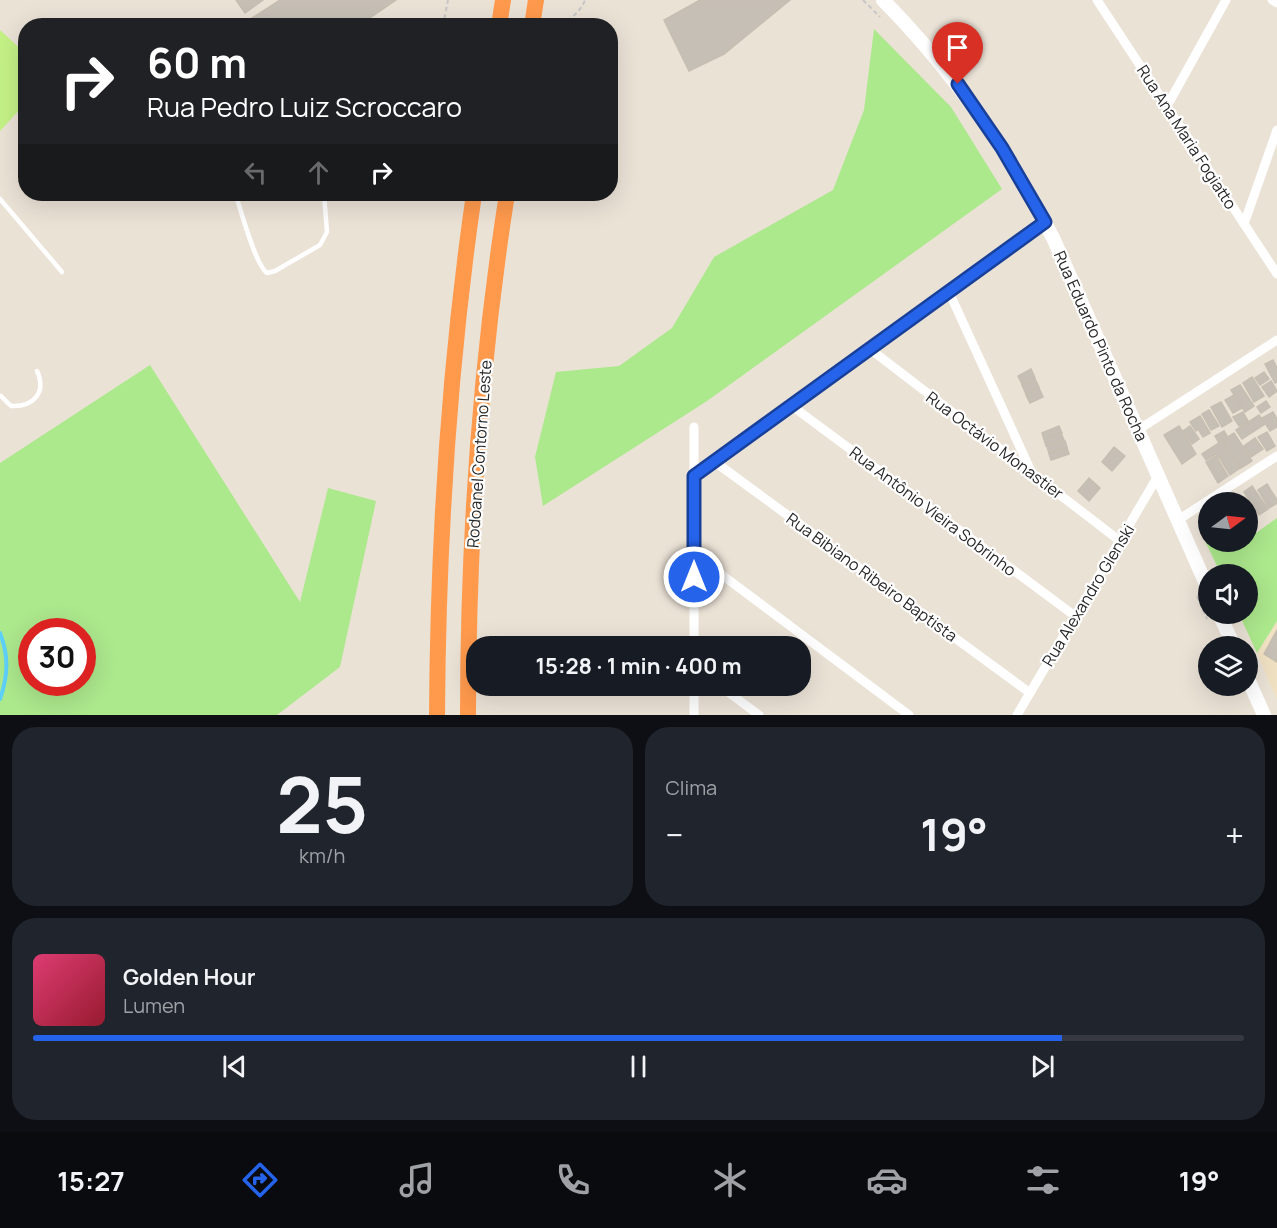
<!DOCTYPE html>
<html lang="pt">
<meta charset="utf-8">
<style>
:root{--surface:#171b24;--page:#20242c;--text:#f1f3f6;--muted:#9ea1a6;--line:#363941;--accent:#2563eb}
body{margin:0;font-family:Manrope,sans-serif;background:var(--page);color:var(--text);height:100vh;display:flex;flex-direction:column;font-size:22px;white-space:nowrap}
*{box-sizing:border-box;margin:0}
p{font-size:20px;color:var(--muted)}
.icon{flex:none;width:33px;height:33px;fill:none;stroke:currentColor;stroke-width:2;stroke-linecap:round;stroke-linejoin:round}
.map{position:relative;height:715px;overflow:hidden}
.panel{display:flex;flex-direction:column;gap:12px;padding:12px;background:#0d0f14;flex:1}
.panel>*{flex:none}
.guide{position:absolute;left:18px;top:18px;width:600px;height:183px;border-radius:24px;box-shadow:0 6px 24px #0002;background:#202124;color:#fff;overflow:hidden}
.needle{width:39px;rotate:75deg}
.controls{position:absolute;left:1198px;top:492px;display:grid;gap:12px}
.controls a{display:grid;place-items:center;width:60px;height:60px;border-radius:50%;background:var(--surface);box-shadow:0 6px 24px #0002;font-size:30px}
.speed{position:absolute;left:18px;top:618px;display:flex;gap:12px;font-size:30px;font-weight:700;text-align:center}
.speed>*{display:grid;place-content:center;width:78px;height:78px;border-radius:50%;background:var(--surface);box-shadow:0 6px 24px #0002;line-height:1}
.speed .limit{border:9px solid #d22;background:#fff;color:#111}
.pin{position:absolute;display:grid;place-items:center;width:51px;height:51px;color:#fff;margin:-62px -26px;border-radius:50% 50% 50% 0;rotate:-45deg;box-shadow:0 0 6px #0007}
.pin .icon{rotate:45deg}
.me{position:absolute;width:66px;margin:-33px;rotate:0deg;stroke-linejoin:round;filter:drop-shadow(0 0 4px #0008)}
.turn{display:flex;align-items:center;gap:21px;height:126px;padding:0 30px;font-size:27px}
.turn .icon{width:78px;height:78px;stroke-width:2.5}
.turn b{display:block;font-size:42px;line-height:51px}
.lanes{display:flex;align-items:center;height:57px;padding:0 30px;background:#0003;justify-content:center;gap:30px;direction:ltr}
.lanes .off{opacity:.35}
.big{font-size:45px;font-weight:700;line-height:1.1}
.panel .widget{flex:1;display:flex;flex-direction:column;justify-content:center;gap:9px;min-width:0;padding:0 21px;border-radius:24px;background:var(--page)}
.panel .dial{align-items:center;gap:0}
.dial b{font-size:78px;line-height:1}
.song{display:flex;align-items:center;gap:18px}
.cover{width:72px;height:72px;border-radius:9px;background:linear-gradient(135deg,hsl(340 70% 55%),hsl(350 70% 35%))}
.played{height:6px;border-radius:3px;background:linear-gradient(90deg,var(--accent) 85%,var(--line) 85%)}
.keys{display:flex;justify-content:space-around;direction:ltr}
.heat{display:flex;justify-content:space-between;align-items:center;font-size:33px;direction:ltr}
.panel .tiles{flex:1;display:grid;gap:12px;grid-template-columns:1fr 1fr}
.widget:last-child{grid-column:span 2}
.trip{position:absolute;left:466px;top:636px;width:345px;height:60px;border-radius:24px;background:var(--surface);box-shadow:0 6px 24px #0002;font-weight:700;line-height:60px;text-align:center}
.dock{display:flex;height:96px;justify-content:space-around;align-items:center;background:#090b0e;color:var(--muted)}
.dock .icon{width:42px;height:42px}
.dock .active{color:var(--accent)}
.dock b{font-size:27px;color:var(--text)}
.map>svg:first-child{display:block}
</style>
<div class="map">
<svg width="1277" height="715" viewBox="0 0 1277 715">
<rect width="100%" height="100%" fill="#ebe2d6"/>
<path fill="#f0e1c3" d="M1277,621V700L1257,653Z"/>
<g fill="#ace88c" fill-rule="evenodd">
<path d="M874,29L951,107L1002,189L707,401L543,506L535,457L556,372L619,366L672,328L714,257L833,190L864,110Z"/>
<path d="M150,365L300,602L328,488L376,501L340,667L277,715H0V463ZM32,632H82V682H32Z"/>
<path d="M1277,518V621L1257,653L1239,614H1248V574H1221L1204,539L1209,536V542H1248V532L1256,533Z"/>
</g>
<path fill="#c4f186" d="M0,30L26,54L25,104L0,131Z"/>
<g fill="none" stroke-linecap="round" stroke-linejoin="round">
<path stroke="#5dd0fa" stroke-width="4" d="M0,633C9,656 8,676 0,699"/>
</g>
<g fill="#c6bfb6" stroke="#c6beb0" stroke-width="1.5">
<path d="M236,0H263L245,13Z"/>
<path d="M280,0H396L358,26H253L249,20Z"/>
<path d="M700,0H790L724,54L689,71L664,20Z"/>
<path d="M1273,360L1277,368V382L1275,383L1265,364Z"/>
<path d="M1031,369L1035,378L1022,384L1018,376Z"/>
<path d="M1264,372L1269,379L1260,385L1255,378Z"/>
<path d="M1252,377L1264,396L1254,402L1243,383Z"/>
<path d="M1035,379L1039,387L1026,394L1022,385Z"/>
<path d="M1271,381L1277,391L1269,397L1262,387Z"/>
<path d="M1240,385L1254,406L1245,412L1231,390Z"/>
<path d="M1039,388L1043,397L1030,403L1026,395Z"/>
<path d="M1234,395L1242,408L1233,413L1225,400Z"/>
<path d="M1266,401L1270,407L1261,413L1257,407Z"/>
<path d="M1221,402L1232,421L1222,427L1211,407Z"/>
<path d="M1209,410L1219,426L1211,430L1202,414Z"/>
<path d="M1243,412L1248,421L1239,426L1233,417Z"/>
<path d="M1273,412L1277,419V427L1270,431L1262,418Z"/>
<path d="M1259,415L1265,424L1242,439L1236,430Z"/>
<path d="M1200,416L1210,433L1203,437L1198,429L1196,431L1190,422Z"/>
<path d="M1059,426L1062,433L1044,439L1042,433Z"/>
<path d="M1179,426L1196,454L1182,464L1164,435Z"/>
<path d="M1190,426L1199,439L1192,444L1183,431Z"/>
<path d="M1224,431L1227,436L1222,439L1229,452L1219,458L1216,454L1206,460L1202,454L1219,443L1215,436Z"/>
<path d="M1267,432L1275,446L1267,451L1258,437Z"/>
<path d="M1061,433L1064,440L1046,446L1044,439Z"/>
<path d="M1234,433L1252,461L1241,468L1223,440Z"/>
<path d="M1255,438L1263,449L1251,457L1244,446Z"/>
<path d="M1065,441L1067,447L1049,453L1047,447Z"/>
<path d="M1114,447L1125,456L1112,471L1102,462Z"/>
<path d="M1067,448L1069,454L1051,460L1049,454Z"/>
<path d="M1230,452L1240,468L1230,475L1220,459Z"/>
<path d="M1216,456L1228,476L1218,483L1206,462Z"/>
<path d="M1089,478L1100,488L1089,501L1078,491Z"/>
<path d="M1267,484L1277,500V503L1269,508L1258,490Z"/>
<path d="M1252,486L1268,509L1259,515L1244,492Z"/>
<path d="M1277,630V662L1264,654Z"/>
</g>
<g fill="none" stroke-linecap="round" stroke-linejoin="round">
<g stroke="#c7c7c7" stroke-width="2" stroke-dasharray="4.5 3" stroke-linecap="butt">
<path d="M863,0L880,17"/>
<path d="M443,26L448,0"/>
<path d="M562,26C571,18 581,11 585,0"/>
<path d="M1197,596L1207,619"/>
</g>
<g stroke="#fff" stroke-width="4.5">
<path d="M238,194L237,199C242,214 256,266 267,273L275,271L320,245L327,232L324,194"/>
<path d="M0,199L62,272"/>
<path d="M1,396L11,406C33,407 47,393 37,371"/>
</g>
<g stroke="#fff" stroke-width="9">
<path d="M1097,0L1277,274"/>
<path d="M1272,0L1277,3"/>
<path d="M1167,106L1226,0"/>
<path d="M1244,224L1277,130"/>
<path d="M949,292L1031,471"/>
<path d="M870,349L1120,541"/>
<path d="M792,406L1075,616"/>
<path d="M1138,430L1277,340"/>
<path d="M715,462L1030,693"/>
<path d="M694,476L1045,222"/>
<path d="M1178,520L1277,456"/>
<path d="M694,554L909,715"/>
<path d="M694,646V427"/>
<path d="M694,686V715"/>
<path d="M720,686L759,715"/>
<path d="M1017,715L1158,476"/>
</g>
<g stroke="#fff" stroke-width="14">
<path d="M883,0C953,71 1009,151 1054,240L1209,591"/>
<path d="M1219,614L1234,646"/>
<path d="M1248,679L1264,715"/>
</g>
<g stroke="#ff9a4d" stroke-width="16">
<path d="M499,26L503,0"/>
<path d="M532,26L536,0"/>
<path d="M437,715C438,541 449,366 474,194"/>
<path d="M468,715C468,541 480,366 507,194"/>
</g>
</g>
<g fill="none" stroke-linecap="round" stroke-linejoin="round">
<defs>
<path id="route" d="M694,577V476L1045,222L1002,148L958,84"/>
</defs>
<use href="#route" stroke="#184099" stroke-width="15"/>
<use href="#route" stroke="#2563eb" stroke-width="10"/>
</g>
<g text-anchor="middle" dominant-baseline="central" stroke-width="4.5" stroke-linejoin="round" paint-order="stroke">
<g font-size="16" fill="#272727" stroke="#fff">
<text transform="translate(1187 137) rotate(57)">Rua Ana Maria Fogiatto</text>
<text transform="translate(1101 346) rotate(66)">Rua Eduardo Pinto da Rocha</text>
<text transform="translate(995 445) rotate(37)">Rua Octávio Monastier</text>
<text transform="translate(479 454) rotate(-86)">Rodoanel Contorno Leste</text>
<text transform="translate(933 511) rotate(37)">Rua Antônio Vieira Sobrinho</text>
<text transform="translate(872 577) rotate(36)">Rua Bibiano Ribeiro Baptista</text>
<text transform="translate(1088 595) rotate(-59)">Rua Alexandro Glenski</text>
</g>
</g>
</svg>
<div class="controls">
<a><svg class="needle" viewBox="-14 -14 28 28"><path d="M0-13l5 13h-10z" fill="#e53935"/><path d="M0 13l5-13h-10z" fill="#9ea1a6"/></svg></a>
<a><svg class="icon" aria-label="sound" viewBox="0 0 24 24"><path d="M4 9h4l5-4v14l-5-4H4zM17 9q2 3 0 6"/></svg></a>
<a><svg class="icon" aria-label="layers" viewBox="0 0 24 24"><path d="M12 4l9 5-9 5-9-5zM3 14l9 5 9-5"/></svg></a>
</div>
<div class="speed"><div class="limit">30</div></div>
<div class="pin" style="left:958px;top:84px;background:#d93025"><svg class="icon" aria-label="arrive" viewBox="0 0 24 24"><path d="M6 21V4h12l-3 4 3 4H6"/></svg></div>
<svg class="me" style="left:694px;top:577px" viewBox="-20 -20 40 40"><circle r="17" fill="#2563eb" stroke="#fff" stroke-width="3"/><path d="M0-11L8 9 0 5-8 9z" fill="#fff"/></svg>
<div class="trip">15:28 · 1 min · 400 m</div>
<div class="guide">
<div class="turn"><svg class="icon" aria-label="right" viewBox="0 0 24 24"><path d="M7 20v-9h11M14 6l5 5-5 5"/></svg><div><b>60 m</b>Rua Pedro Luiz Scroccaro</div></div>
<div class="lanes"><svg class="icon off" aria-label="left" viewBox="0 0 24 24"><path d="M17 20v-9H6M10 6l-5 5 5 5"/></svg><svg class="icon off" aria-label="ahead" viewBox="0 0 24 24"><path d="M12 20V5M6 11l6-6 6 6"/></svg><svg class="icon" aria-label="right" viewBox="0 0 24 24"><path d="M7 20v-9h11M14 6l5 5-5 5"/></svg></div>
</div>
</div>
<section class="panel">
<div class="tiles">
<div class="widget dial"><b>25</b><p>km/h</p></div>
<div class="widget"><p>Clima</p>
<div class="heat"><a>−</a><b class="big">19°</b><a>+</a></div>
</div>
<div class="widget">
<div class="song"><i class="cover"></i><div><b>Golden Hour</b><p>Lumen</p></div></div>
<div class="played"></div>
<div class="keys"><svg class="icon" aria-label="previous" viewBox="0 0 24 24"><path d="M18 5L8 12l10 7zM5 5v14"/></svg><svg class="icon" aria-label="pause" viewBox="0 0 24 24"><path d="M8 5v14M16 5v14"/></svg><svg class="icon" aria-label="next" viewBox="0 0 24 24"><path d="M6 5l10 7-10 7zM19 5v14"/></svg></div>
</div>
</div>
</section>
<nav class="dock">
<b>15:27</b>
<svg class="icon active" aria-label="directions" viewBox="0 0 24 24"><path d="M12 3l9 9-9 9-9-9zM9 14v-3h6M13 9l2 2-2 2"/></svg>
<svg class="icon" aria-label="music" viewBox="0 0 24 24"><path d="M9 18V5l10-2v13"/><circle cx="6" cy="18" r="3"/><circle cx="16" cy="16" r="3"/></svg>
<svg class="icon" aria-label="phone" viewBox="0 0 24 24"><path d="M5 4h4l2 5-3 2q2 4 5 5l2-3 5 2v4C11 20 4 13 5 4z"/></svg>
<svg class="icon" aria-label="climate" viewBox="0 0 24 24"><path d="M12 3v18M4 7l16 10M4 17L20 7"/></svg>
<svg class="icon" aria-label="car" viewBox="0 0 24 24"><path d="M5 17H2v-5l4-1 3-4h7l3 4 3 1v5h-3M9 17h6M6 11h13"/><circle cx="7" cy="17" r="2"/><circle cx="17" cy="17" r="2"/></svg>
<svg class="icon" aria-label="filters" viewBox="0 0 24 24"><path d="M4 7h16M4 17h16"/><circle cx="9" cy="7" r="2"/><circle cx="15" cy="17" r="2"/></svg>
<b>19°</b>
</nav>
